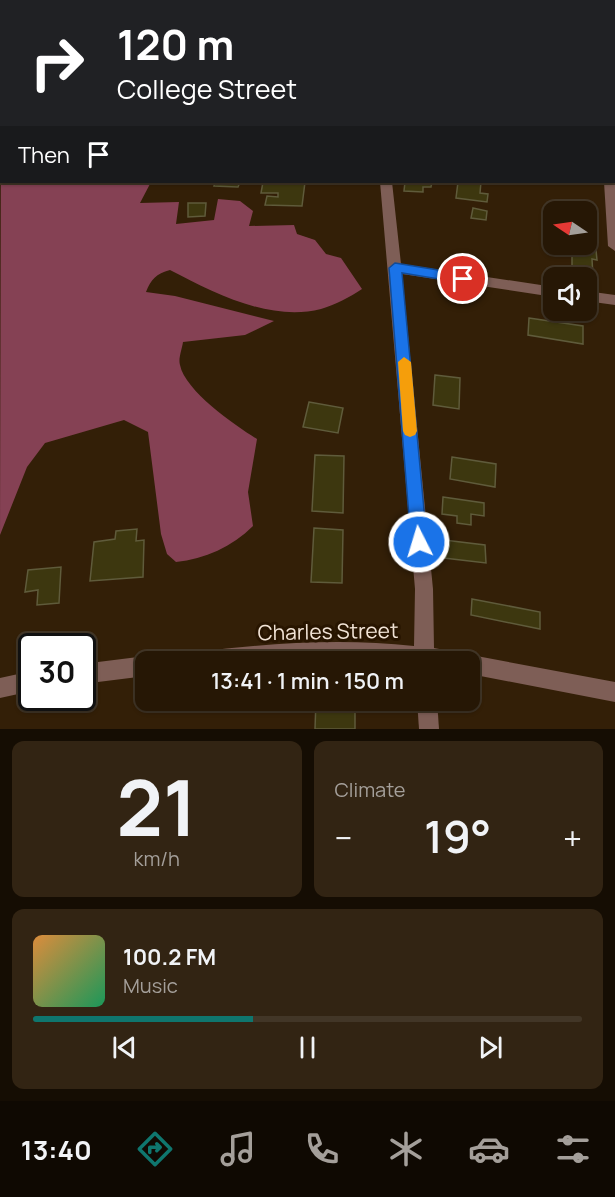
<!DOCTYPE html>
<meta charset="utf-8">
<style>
:root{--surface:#261705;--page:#322413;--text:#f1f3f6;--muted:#a49f9a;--line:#423627;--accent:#0f766e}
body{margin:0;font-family:Manrope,sans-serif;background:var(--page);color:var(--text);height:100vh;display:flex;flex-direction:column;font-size:22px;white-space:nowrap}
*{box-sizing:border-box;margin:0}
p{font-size:20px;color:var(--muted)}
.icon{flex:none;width:33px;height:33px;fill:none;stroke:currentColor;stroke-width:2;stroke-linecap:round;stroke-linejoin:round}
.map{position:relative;height:729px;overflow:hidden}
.details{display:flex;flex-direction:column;gap:12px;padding:12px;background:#150d03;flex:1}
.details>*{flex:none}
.top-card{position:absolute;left:0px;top:0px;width:615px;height:183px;box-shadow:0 2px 4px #0004,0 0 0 2px var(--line);background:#202124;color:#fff;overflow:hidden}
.needle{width:39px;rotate:283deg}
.buttons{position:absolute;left:543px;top:201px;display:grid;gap:12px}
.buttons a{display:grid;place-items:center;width:54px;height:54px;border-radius:12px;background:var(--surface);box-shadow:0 2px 4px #0004,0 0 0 2px var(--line);font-size:30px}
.speed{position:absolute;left:18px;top:633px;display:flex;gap:12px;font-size:30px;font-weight:700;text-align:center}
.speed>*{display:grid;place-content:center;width:78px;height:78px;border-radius:50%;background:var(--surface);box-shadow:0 2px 4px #0004,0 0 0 2px var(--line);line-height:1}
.speed .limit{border:3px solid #111;border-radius:9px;background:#fff;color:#111}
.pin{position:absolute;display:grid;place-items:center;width:51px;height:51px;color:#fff;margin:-26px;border:3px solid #fff;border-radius:50%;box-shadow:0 2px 6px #0007}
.me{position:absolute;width:66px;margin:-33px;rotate:355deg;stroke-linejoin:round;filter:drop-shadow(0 0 4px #0008)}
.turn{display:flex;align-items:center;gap:21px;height:126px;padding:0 18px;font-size:27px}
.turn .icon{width:78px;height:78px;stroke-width:2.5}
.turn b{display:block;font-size:42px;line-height:51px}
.then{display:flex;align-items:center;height:57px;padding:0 18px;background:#0003;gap:12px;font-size:22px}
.big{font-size:45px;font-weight:600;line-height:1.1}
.details .card{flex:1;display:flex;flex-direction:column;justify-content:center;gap:9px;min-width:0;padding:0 21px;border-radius:12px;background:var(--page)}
.details .dial{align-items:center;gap:0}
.dial b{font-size:78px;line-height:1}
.song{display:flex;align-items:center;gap:18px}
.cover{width:72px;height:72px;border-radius:9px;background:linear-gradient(135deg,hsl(30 70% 55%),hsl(150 70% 35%))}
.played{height:6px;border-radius:3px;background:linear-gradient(90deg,var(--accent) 40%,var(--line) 40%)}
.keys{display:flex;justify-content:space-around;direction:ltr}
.heat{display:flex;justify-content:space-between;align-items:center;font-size:33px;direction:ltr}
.details .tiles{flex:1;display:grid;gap:12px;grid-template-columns:1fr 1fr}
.card:last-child{grid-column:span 2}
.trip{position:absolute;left:135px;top:651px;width:345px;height:60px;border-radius:12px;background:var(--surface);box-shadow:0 2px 4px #0004,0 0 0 2px var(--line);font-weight:600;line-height:60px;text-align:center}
.menu{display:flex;height:96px;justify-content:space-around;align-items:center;background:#0f0902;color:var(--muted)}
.menu .icon{width:42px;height:42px}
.menu .on{color:var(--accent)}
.menu b{font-size:27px;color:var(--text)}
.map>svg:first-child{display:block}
</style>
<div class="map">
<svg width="615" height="729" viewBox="0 0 615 729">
<rect width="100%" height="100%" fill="#331f07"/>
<path fill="#854154" d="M1,96L2,182H151L140,203L179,202L176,224L214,220L218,199L240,201L253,211L249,226L294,225L297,234L315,240L326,254L341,258L362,289C350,297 335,305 321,309C270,322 214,293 170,270C156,274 151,279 146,292L175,296L274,321L245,335L183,342C182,349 178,359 180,365C185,391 236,426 257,439L248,492L253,526C232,547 205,559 176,562L167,554L161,534L148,432L124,420L45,443L27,467L0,535Z"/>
<g fill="#3d370f" stroke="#5f5b3b" stroke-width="1.5">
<path d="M215,182H240L238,187L214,186Z"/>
<path d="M263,182H305L302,206L265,205L267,196L278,197V193H261Z"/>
<path d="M405,182H432L431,187H423V192L404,191Z"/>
<path d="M458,182H481L480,193L488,194L487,202L456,198Z"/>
<path d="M188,203H206L205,216L188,217Z"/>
<path d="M473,208L487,211L486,220L471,218Z"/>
<path d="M586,233H591V249L596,250L597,260L592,259L593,277L572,274V244H586Z"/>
<path d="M529,318L583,326V344L528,335Z"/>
<path d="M435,375L460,378L459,409L433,405Z"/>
<path d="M309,402L343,408L338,433L303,427Z"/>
<path d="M315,455L344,456L343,513L312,511Z"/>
<path d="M452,457L496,464L495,487L450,479Z"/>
<path d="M443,497L484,503V516L471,514V525L457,523V516L442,514Z"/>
<path d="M314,528L343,530L342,583L311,582Z"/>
<path d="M137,529L136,541L144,540L143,577L90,581L94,542L115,539L116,531Z"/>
<path d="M444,540L485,545L486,563L444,558Z"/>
<path d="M61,567L59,603L37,605L38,590L25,592L28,570Z"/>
<path d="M472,599L540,612V629L471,615Z"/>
<path d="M316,700L355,702V729H315Z"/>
</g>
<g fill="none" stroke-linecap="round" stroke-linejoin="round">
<g fill="#7e5e56" fill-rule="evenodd">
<path d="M401,0H411L400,2Z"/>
<path d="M439,0H463L464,2H440Z"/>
<rect x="592" y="0" width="10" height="2"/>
<rect x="614" y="14" width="1" height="6"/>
<rect x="614" y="90" width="1" height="6"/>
<path d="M614,179L615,180V251L608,246L604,182H614Z"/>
<path d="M380,182H392L401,264L554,287V297L402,274L433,589L434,648L615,682V702L470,674V662H188L190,655L197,652C269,643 342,638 414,646L415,589Z"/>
<path d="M586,291L615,295V305L586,301Z"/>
<path d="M146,656L154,662H146V676L82,684V664Z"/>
<path d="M32,671V691L0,698V678Z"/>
<path d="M417,700H437L439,729H419Z"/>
</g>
<g fill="#fdb09b" fill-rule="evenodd">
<path d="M33,0H45L32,2Z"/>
<path d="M0,7H2L0,16Z"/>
<path d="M2,37V45L0,46V38Z"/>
</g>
</g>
<path fill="#1a73e8" stroke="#114b97" stroke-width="1.5" d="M395,263L463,274L469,279L463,283L402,273L427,542L425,548L419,550L414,548L411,542L389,268Z"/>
<path fill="#f59e0b" d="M404,357L411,362L417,431L415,435L410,437L405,435L403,431L398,362Z"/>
<g text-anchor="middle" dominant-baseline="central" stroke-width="6" stroke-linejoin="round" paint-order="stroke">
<g font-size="21" fill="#f2e4d6" stroke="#281500">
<text transform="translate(328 631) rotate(-1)">Charles Street</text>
</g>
</g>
</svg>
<div class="buttons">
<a><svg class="needle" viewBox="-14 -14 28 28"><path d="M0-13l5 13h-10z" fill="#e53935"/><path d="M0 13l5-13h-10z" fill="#a49f9a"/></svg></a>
<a><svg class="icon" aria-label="sound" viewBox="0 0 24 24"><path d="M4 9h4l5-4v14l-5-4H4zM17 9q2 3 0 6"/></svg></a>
</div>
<div class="speed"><div class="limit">30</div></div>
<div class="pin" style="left:463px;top:279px;background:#d93025"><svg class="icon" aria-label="arrive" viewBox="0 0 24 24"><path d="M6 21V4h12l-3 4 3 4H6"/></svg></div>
<svg class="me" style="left:419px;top:542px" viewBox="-20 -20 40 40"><circle r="17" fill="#1a73e8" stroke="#fff" stroke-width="3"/><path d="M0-11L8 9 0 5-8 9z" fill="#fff"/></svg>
<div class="trip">13:41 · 1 min · 150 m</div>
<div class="top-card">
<div class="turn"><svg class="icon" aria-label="right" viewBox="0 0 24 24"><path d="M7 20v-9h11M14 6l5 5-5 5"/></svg><div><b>120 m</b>College Street</div></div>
<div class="then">Then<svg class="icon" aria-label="arrive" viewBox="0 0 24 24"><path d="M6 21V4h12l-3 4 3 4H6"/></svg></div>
</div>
</div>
<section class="details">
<div class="tiles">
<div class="card dial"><b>21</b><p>km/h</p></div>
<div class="card"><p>Climate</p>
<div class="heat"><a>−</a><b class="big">19°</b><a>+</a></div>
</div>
<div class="card">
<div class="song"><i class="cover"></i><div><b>100.2 FM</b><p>Music</p></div></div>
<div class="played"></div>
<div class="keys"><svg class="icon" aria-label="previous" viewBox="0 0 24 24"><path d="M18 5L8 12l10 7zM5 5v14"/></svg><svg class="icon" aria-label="pause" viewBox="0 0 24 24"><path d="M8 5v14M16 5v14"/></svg><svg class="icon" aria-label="next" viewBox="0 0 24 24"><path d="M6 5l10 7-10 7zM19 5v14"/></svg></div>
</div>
</div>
</section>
<nav class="menu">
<b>13:40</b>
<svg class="icon on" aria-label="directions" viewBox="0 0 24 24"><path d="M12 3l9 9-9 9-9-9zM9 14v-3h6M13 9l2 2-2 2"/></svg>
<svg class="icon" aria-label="music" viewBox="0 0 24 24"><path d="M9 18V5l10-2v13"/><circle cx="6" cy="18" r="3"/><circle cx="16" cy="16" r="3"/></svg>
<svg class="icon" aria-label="phone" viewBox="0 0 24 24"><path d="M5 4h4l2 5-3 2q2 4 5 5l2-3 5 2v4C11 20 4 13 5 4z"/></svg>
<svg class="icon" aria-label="climate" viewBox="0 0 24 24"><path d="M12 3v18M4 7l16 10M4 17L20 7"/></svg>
<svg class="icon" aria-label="car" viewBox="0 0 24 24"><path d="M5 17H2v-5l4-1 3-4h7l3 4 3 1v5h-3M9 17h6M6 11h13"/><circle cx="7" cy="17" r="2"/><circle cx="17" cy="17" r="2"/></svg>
<svg class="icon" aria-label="filters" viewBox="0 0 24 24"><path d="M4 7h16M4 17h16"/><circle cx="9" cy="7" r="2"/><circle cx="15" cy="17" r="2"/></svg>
</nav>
